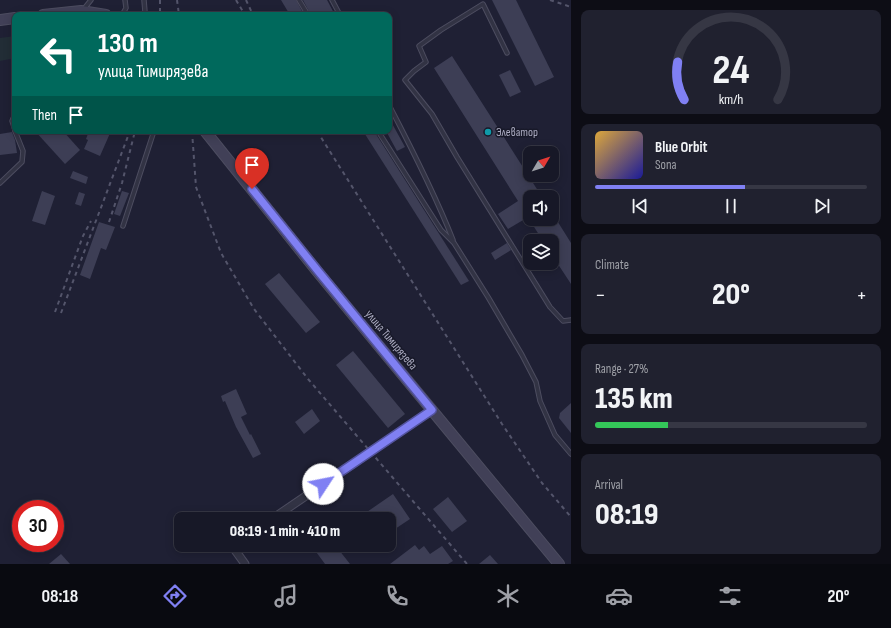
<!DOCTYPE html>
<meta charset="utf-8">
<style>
:root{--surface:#171827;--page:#20212f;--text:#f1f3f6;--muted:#9ea0a7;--line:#363744;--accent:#8080f3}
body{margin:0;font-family:"Sofia Sans Condensed",sans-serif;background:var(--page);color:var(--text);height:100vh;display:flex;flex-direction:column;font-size:15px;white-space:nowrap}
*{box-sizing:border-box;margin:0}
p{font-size:13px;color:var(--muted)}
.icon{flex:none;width:22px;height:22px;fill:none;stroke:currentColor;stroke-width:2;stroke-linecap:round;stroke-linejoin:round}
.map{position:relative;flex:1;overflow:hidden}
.drawer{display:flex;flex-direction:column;gap:10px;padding:10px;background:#0d0d15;width:320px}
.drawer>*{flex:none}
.top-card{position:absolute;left:12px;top:12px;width:380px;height:122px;border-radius:8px;box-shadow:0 2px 10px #0003,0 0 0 1px var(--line);background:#00695c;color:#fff;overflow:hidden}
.needle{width:26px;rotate:51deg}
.controls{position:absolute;left:523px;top:146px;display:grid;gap:8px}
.controls a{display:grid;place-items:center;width:36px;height:36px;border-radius:8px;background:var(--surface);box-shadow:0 2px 10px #0003,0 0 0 1px var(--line);font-size:20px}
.speed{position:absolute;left:12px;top:500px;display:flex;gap:8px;font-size:20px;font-weight:700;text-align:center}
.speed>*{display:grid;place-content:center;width:52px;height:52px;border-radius:50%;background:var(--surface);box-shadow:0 2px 10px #0003,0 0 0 1px var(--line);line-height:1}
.speed .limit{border:6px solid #d22;background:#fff;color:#111}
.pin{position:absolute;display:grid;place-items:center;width:34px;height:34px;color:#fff;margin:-41px -17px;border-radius:50% 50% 50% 0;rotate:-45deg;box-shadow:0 0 4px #0007}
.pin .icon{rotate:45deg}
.me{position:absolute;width:44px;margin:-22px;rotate:56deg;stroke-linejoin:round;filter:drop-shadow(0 0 3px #0008)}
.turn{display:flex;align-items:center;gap:14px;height:84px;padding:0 20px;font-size:18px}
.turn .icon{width:52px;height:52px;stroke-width:2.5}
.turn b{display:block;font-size:28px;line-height:34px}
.then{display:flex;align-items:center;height:38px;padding:0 20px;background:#0003;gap:8px;font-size:15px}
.big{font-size:30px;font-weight:800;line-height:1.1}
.drawer .card{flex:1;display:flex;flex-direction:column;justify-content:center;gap:6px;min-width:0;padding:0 14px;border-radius:8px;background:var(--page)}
.drawer .dial{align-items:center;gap:0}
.dial svg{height:104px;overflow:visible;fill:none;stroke:var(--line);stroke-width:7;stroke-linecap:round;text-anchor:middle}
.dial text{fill:var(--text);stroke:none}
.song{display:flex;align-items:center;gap:12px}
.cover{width:48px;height:48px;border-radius:6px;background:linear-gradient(135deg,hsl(40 70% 55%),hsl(240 70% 35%))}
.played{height:4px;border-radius:2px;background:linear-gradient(90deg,var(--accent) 55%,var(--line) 55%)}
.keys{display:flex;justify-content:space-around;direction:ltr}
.heat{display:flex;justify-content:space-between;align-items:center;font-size:22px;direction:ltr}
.charge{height:6px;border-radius:3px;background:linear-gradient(90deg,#34c759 27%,var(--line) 0)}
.trip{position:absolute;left:174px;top:512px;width:222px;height:40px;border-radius:8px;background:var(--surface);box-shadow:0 2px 10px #0003,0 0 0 1px var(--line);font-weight:800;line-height:40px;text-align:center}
.menu{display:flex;height:64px;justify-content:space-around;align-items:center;background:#090a10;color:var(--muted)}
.menu .icon{width:28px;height:28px}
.menu .selected{color:var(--accent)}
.menu b{font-size:18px;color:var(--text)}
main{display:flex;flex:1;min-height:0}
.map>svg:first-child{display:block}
</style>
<main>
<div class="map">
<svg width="571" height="564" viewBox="0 0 571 564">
<rect width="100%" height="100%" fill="#1f2034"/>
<path fill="#222d36" d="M15,36V58L0,61V38Z"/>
<g fill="#3d3e55">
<path d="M281,0H296L304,15H290Z"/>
<path d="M303,0H327L335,15H311Z"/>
<path d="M492,0H516L554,77L535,86Z"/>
<path d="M452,56L542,197H530V216L508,229L498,214L518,201L434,68Z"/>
<path d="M510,70L521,92L510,97L499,75Z"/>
<path d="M389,118L405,147L397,151L386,131H389Z"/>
<path d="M35,131H63L80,150L65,164Z"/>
<path d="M89,131H111L100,156L84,149L88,140L86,139Z"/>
<path d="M363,131H374L469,281L461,285Z"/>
<path d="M12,132L15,140L17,153L0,155V134Z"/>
<path d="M73,171L88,177L86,184L70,178Z"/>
<path d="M42,191L55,196L45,225L32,221Z"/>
<path d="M122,191L129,193L120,216L114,214Z"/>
<path d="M79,192L85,194L81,206L75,204Z"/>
<path d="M529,219H556L571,243V284L552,255V241H543Z"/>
<path d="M99,222L115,227L106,250L101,248L90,279L80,275Z"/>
<path d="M507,243L511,250L495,260L491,253Z"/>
<path d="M279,273L320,322L306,333L265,284Z"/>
<path d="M353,351L405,414L388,428L336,365Z"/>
<path d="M236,389L247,414L241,417L250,435L251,434L261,454L253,458L236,427L225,401L223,402L221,396Z"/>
<path d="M571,403V433L559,418L560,413Z"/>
<path d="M312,409L320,421L304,434L295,422Z"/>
<path d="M393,494L410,519L389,533V519H368L364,514Z"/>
<path d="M448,497L467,521L452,532L433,509Z"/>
<path d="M311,545H330L335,553L339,550L350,564H325Z"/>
<path d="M415,545L419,550L424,546L430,554L442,546L453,561L448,564H390Z"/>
<path d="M61,554L70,564H49Z"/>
<path d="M490,555L498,564H479Z"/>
</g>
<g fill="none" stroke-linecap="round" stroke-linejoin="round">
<defs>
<g id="service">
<path d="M299,0L308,15"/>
<path d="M332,0L340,15"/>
<path d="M83,10L91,0"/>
<path d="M122,15L126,8L125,0"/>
<path d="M143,15L145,12L144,0"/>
<path d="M507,53L483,4L441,30L419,46L426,62L414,71L405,80L432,114L457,157L550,307L563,321L571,320"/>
<path d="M389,105C412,149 435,194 453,240"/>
<path d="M15,114L12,121L15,130"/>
<path d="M378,131L441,230L454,243L488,297L522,355L536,382L540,401L555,435L571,454"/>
<path d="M0,183L22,162L23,151L15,131"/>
<path d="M123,226L154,131"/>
</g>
<g id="minor">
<path d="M272,519L432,410"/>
<path d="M234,545L232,546L245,564"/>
</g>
<g id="secondary">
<path d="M43,15L81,11L106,15"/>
<path d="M0,20L15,18"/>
<path d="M205,131L317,271L559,564"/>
</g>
</defs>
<use href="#service" stroke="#4d4d60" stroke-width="5.5"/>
<use href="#minor" stroke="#4d4d60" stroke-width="9"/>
<use href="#secondary" stroke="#4d4d60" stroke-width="12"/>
<use href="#service" stroke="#323344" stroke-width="3.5"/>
<use href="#minor" stroke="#323344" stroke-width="7"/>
<use href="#secondary" stroke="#414057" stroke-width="10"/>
<g stroke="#54556b" stroke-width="2" stroke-dasharray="4 4" stroke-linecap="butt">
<path d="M160,0V15"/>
<path d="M177,0L179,15"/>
<path d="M236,0L245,15"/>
<path d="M246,0L253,15"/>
<path d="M550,0L571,7"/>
<path d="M192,131L196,187L221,253L254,309L308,379L467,564"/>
<path d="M317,131L502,424L542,483L571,517"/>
<path d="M109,222L122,183L135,131"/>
<path d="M55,312L83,236L91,221"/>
<path d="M61,313L130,131"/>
</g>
</g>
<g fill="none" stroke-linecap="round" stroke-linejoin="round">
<defs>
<path id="route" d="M252,189L318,271L432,410L323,484"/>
</defs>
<use href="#route" stroke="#53539e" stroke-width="10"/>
<use href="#route" stroke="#8080f3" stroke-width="7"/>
</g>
<circle fill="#0f9aa8" stroke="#181929" stroke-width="1.5" cx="488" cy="132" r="4"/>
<g text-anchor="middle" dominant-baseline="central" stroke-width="3" stroke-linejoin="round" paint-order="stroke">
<g font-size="12" fill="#acacc2" stroke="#181929" text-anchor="start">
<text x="496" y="132">Элеватор</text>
</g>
<g font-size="12" fill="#acacc2" stroke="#181929">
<text transform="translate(391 340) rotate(50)">улица Тимирязева</text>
</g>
</g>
</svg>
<div class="controls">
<a><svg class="needle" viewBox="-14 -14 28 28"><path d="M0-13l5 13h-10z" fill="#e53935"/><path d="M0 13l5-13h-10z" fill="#9ea0a7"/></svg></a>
<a><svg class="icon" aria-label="sound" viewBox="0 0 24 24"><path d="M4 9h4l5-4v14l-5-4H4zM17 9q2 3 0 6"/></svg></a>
<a><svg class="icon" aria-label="layers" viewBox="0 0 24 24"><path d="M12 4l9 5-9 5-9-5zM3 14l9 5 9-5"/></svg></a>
</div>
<div class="speed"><div class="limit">30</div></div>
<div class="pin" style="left:252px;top:189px;background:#d93025"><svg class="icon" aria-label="arrive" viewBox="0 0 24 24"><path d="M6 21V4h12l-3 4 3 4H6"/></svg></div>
<svg class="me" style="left:323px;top:484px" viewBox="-20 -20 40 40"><circle r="19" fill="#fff"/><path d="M0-13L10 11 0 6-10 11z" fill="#8080f3"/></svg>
<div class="trip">08:19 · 1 min · 410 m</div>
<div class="top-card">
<div class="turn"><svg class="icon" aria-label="left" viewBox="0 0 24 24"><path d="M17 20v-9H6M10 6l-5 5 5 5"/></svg><div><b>130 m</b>улица Тимирязева</div></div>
<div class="then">Then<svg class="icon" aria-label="arrive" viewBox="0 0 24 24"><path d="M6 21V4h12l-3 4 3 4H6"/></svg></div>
</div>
</div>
<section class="drawer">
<div class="card dial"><svg viewBox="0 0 100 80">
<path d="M14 69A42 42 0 1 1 86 69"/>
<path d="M14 69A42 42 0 0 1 9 40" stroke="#8080f3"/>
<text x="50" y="56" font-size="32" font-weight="700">24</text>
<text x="50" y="72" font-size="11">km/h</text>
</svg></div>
<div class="card">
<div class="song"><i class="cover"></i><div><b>Blue Orbit</b><p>Sona</p></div></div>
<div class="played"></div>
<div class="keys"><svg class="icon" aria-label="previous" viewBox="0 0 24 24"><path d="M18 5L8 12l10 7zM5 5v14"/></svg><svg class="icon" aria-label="pause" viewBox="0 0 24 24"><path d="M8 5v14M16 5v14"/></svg><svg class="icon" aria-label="next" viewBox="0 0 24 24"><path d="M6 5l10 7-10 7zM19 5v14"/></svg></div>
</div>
<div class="card"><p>Climate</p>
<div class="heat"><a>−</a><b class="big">20°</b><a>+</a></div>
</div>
<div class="card"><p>Range · 27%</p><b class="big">135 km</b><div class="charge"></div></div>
<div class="card"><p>Arrival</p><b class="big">08:19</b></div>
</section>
</main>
<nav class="menu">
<b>08:18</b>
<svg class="icon selected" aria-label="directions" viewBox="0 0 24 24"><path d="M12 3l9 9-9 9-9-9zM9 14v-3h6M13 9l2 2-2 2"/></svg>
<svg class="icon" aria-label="music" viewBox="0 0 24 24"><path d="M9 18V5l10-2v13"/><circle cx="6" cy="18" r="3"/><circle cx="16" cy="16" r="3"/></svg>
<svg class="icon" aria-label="phone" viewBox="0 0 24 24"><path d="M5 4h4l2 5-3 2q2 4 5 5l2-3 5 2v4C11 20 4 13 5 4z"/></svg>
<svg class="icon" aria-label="climate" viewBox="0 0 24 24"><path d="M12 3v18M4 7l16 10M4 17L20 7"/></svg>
<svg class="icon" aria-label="car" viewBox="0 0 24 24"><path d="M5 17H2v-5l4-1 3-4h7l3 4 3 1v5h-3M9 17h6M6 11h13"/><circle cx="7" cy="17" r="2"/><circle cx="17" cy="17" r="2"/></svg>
<svg class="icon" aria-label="filters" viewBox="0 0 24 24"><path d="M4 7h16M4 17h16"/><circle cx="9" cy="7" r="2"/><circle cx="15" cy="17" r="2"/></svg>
<b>20°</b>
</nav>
